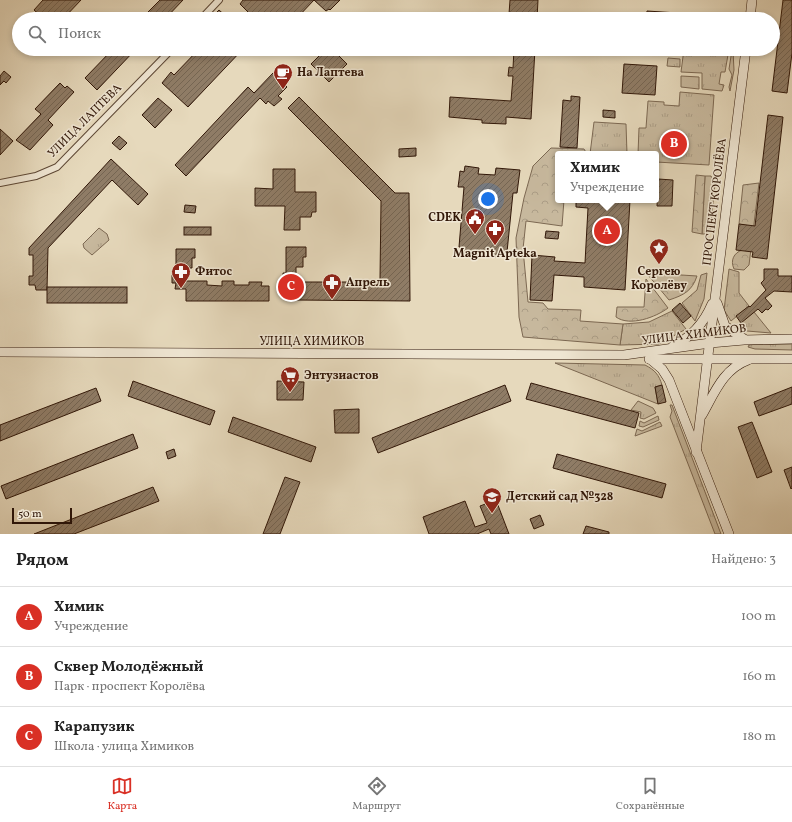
<!DOCTYPE html>
<html lang="ru">
<meta charset="utf-8">
<style>
:root{--surface:#fff;--page:#f6f6f6;--text:#222;--muted:#767676;--line:#e0e0e0;--accent:#d93025}
body{margin:0;font-family:Vollkorn,serif;background:var(--page);color:var(--text)}
.scale{position:absolute;left:12px;bottom:10px;width:60px;box-sizing:border-box;padding-left:4px;border:2px solid #311708;border-top:0;font-size:11px;line-height:14px;white-space:nowrap;color:#311708;-webkit-text-stroke:3px #efe6d3;paint-order:stroke}
.you{position:absolute;left:488px;top:199px;width:14px;height:14px;margin:-10px;border:3px solid #fff;border-radius:50%;background:#1a73e8;box-shadow:0 0 0 6px #1a73e833}
.badge{display:grid;place-items:center;width:26px;height:26px;border-radius:50%;background:var(--accent);color:#fff;font-size:13px;font-weight:700}
.pin{position:absolute;translate:-50% -50%;border:2px solid #fff;box-shadow:0 1px 4px #0006}
.popup{position:absolute;left:555px;top:151px;width:104px;height:52px;box-sizing:border-box;display:grid;place-content:center;border-radius:4px;background:var(--surface);filter:drop-shadow(0 1px 3px #0005);font-size:13px;white-space:nowrap;color:var(--muted)}
.popup b{font-size:15px;color:var(--text)}
.popup::after{content:'';position:absolute;left:50%;top:100%;margin-left:-8px;border:8px solid transparent;border-top-color:var(--surface)}
.list{margin:0;padding:0;list-style:none}
h2{display:flex;justify-content:space-between;align-items:center;height:52px;margin:0;padding:0 16px;font-size:17px}
h2 small{font-size:13px;font-weight:400;color:var(--muted)}
.list li{display:grid;grid-template-columns:26px 1fr auto;gap:12px;align-items:center;box-sizing:border-box;height:60px;padding:0 16px;border-top:1px solid var(--line)}
.list b{display:block;font-size:15px;white-space:nowrap}
.list p{margin:0;font-size:13px;white-space:nowrap;color:var(--muted)}
.list em{font-size:13px;font-style:normal;color:var(--muted)}
.icon{flex:none;width:22px;height:22px;fill:none;stroke:currentColor;stroke-width:2;stroke-linecap:round;stroke-linejoin:round}
.map{position:relative;flex:none;width:792px;height:534px;overflow:hidden}
.search{position:absolute;background:var(--surface);box-shadow:0 2px 6px #0003;left:12px;right:12px;top:12px;height:44px;display:flex;align-items:center;gap:10px;box-sizing:border-box;padding:0 14px;border-radius:22px;color:var(--muted);font-size:15px}
.sheet{height:232px;background:var(--surface)}
nav{display:flex;justify-content:space-around;align-items:center;box-sizing:border-box;height:56px;border-top:1px solid var(--line);background:var(--surface);font-size:11px;color:var(--muted)}
nav a{display:grid;justify-items:center;gap:2px}
nav .on{color:var(--accent)}
.map>svg:first-child{display:block}
</style>
<div class="map">
<svg width="792" height="534" viewBox="0 0 792 534">
<defs>
<pattern id="grass-tufts" width="24" height="20" patternUnits="userSpaceOnUse"><rect width="24" height="20" fill="#c7b89d"/><path d="M3 7l-1-3M5 7V3M7 7l1-3M15 17l-1-3M17 17v-4M19 17l1-3" fill="none" stroke="#ab9d86"/></pattern>
<pattern id="forest-crowns" width="20" height="18" patternUnits="userSpaceOnUse"><rect width="20" height="18" fill="#c7b89d"/><path d="M2 6a3 3 0 1 1 6 0M12 15a3 3 0 1 1 6 0" fill="none" stroke="#ab9d86"/></pattern>
<pattern id="building-hatch" width="6" height="6" patternUnits="userSpaceOnUse"><rect width="6" height="6" fill="#8f7c66"/><path d="M-1 1l2-2M0 6l6-6M5 7l2-2" fill="none" stroke="#756552"/></pattern>
</defs>
<rect width="100%" height="100%" fill="#e6d9bc"/>
<filter id="stains"><feTurbulence type="fractalNoise" baseFrequency=".005" numOctaves="4"/><feColorMatrix values="0 0 0 0 .2 0 0 0 0 .09 0 0 0 0 .02 0 0 0 .5 -.17"/></filter>
<radialGradient id="worn" r=".72"><stop offset=".6" stop-color="#630" stop-opacity="0"/><stop offset="1" stop-color="#630" stop-opacity=".3"/></radialGradient>
<g fill="url(#grass-tufts)" stroke="#7c6852">
<path d="M684,49h45l-4,23h-4l-2,12 5,1 -2,6 -20,-2v-16l-21,-1z"/>
<path d="M732,50l1,1 1,19 -4,21 -1,-4 3,-12 -3,-6z"/>
<path d="M668,58l12,1v8l-13,-1z"/>
<path d="M681,76l18,1v12l-18,-2z"/>
<path d="M680,92l34,3 -5,70 -53,-3v-8h-18l1,-26h7l2,-27 16,1v3l15,1z"/>
<path d="M594,122l32,2 1,30h-37z"/>
<path d="M705,176h6l4,8 -5,48 -3,2h-5z"/>
<path d="M99,228l8,6 2,6 -17,15 -8,-7 -1,-4z"/>
<path d="M729,269l10,3v21l10,13 -18,15 -7,-11z"/>
<path d="M707,273l-3,26 -9,22 -13,-18 15,-13 4,-15z"/>
<path d="M672,311l14,18 -27,15 -39,1 3,-21 26,-2z"/>
<path d="M754,312l17,21 -24,-2 -11,-5z"/>
<path d="M758,344h34v6l-37,-1 -7,-2 1,-2z"/>
<path d="M555,363l90,2c10,5 14,10 17,20l-7,2 3,17z"/>
<path d="M638,401l15,7 3,5 -12,6 -4,-1 1,-6 -10,-2z"/>
<path d="M670,405h2l49,129h-6l-45,-117 2,-6z"/>
<path d="M658,416l1,4 -16,7 -4,-1 1,-5 4,2z"/>
<path d="M660,422l2,4 -27,10 2,-7 5,2z"/>
</g>
<g fill="url(#forest-crowns)" stroke="#7c6852">
<path d="M551,148l33,1 3,5h-29v46h6l-2,26 -36,-5 -3,28 5,53 15,1 5,6 33,1 -1,11 43,3 -3,21 -97,-8 -4,-20 -3,-79 8,-40 9,-32z"/>
<path d="M696,175l9,1 -3,58 -10,-2z"/>
<path d="M759,183l-10,82 -5,5 -10,-1c-4,-9 0,-16 8,-19l2,-25 -5,-1 4,-39z"/>
<path d="M650,273l47,3c-5,15 -13,19 -28,24l-21,-25z"/>
<path d="M646,279l22,29c-12,9 -38,19 -52,9l1,-10h27z"/>
</g>
<g fill="url(#building-hatch)" stroke="#311708">
<path d="M43,0h38l-18,19h-19l-10,-9z"/>
<path d="M160,0h23l-18,19h-24z"/>
<path d="M243,0h97l-10,10 -1,-1 -3,2 -12,-11 -18,19h-41l-15,-15z"/>
<path d="M510,0h28l-1,19h-25v-5h-3z"/>
<path d="M783,0h9v53l-5,40 -15,-2z"/>
<path d="M219,10l10,9h-19z"/>
<path d="M647,11l46,3v5h-47z"/>
<path d="M113,49h23l-39,41 -12,-12z"/>
<path d="M199,49h44l-55,58 -26,-24 9,-11 3,3z"/>
<path d="M326,49h6l15,15 -18,18 -18,-18z"/>
<path d="M514,49h21l-4,70 -25,-2v7l-24,-1v-3l-33,-3 1,-20 61,4 2,-25h-5l1,-9 4,1z"/>
<path d="M624,64l33,2 -2,29 -33,-2z"/>
<path d="M4,71l7,6 -5,6 -2,-2 -4,4v-9z"/>
<path d="M273,73l14,14 -9,9 4,3 -8,7 -6,-5 -2,3 -6,-6 -74,78 -11,-11 73,-78 6,6z"/>
<path d="M60,83l5,5 2,-2 7,6 -26,28 5,5 -23,25 -14,-10 25,-26 -6,-5z"/>
<path d="M571,96l9,1 -3,51 -17,-1 3,-47 8,1z"/>
<path d="M299,97l96,96h14l1,108 -114,-1v-18h80l4,-3 1,-78 -93,-93z"/>
<path d="M158,98l14,12 -17,18 -13,-13z"/>
<path d="M603,110l12,1v7l-12,-1z"/>
<path d="M768,115l15,2 -16,142 -15,-2 1,-5 -17,-2 3,-26 16,2z"/>
<path d="M0,129l13,12 -13,14z"/>
<path d="M119,136l8,7 -7,7 -8,-7z"/>
<path d="M416,148v8l-17,1v-8z"/>
<path d="M111,159l37,35 -10,11 -26,-25 -64,68 -1,42h-11l-1,-5h-6v-9h4v-21h-4v-7z"/>
<path d="M465,166l14,2 -1,6 17,1 1,-7 24,2 -3,23h-4l-6,59 -8,-1 -1,6 -35,-3 1,-6 -5,-1 5,-60h-6l1,-7 1,-9 4,1z"/>
<path d="M273,169h22v23h21v20h-4l-1,5h-11v13h-16l1,-24h-30v-18l18,1z"/>
<path d="M658,179l15,1 -1,26h-15z"/>
<path d="M576,200h54l-5,90 -41,-3v-10l-30,-2 -2,26 -22,-1 2,-45 23,2 -1,4 31,2 3,-55 -12,-1z"/>
<path d="M185,205l11,1 -1,7 -11,-1z"/>
<rect x="184" y="227" width="27" height="8"/>
<path d="M546,231l13,1 -1,7 -13,-1z"/>
<path d="M286,247h20v10h-3v10h-7v20h-10v-6h-3v-8h3z"/>
<path d="M176,249h19v9h-3v10h-6v13h21v4l15,1v-5h12v4h15v-3h13l-1,4h8v15h-83v-12h-11l1,-6h-4v-8h4z"/>
<path d="M764,269h14v7h14v16l-18,-1 -9,7 7,8 -4,4 -2,-1 -4,4 -4,-4 -17,14 -5,-7 13,-10 1,1 16,-17 -5,-7 3,-3z"/>
<rect x="47" y="287" width="80" height="16"/>
<path d="M680,303l11,13 -8,7 -11,-13z"/>
<path d="M133,381l82,30 -5,14 -82,-29z"/>
<path d="M277,381l27,1 -1,18h-26z"/>
<path d="M531,383l108,30 -4,15 -109,-29z"/>
<path d="M505,385l6,16 -133,52 -6,-15z"/>
<path d="M662,385l4,17 -8,2 -3,-17z"/>
<path d="M792,387v17l-33,12 -5,-14z"/>
<path d="M96,388l5,13 -101,40v-16z"/>
<path d="M359,409v24h-24l-1,-23z"/>
<path d="M233,417l83,30 -5,15 -83,-30z"/>
<path d="M752,422l20,50 -15,6 -19,-51z"/>
<path d="M133,434l5,14 -132,51 -5,-13z"/>
<path d="M174,449l2,7 -8,3 -2,-7z"/>
<path d="M557,454l109,30 -4,14 -109,-30z"/>
<path d="M792,467v21l-1,1 -7,-19z"/>
<path d="M285,477l15,5 -20,52h-17z"/>
<path d="M153,487l6,14 -85,33h-40z"/>
<path d="M496,500l13,34h-18l-2,-5 -12,5h-48l-6,-17 42,-16 10,26 12,-4 -7,-17z"/>
<path d="M540,515l4,10 -10,4 -4,-10z"/>
<path d="M586,526l23,6v2h-26z"/>
</g>
<g fill="none" stroke-linecap="round" stroke-linejoin="round">
<defs>
<g id="minor">
<path d="M201,19l18,-19"/>
<path d="M0,183l36,-7 21,-9 115,-118"/>
</g>
<g id="secondary">
<path d="M750,19l2,-19"/>
<path d="M717,303l8,23 19,13"/>
<path d="M673,346c19,-9 31,-23 39,-42"/>
<path d="M0,352l624,3 86,-12 34,-3 48,-1"/>
<path d="M649,359h143"/>
<path d="M650,359l12,10 7,11 60,154"/>
<path d="M702,415c12,-21 21,-46 46,-55"/>
<path d="M696,452l50,-403"/>
</g>
</defs>
<use href="#minor" stroke="#5e4835" stroke-width="8"/>
<use href="#secondary" stroke="#311708" stroke-width="10"/>
<use href="#minor" stroke="#efe6d3" stroke-width="6"/>
<use href="#secondary" stroke="#efe6d3" stroke-width="9"/>
</g>
<defs>
<symbol id="cafe-pin" viewBox="-11 -11 22 30"><path d="M0 17L-7.5 6A9.5 9.5 0 1 1 7.5 6Z" fill="#8f2418" stroke="#efe6d3"/><path d="M-5.5-4.5H6V0H3Q3 3.5 0 3.5H-2.5Q-5.5 3.5-5.5 0ZM3-3.2v2h1.7v-2ZM-6 4.5H4V6H-6Z" fill="#fff"/></symbol>
<symbol id="civic-pin" viewBox="-11 -11 22 30"><path d="M0 17L-7.5 6A9.5 9.5 0 1 1 7.5 6Z" fill="#8f2418" stroke="#efe6d3"/><path d="M-.6-6.5H3V-4.5H.6V-3L4-1V1h2V6H-6V1h2V-1L-.6-3ZM-1.2 2.5V6h2.4V2.5Z" fill="#fff"/></symbol>
<symbol id="pharmacy-pin" viewBox="-11 -11 22 30"><path d="M0 17L-7.5 6A9.5 9.5 0 1 1 7.5 6Z" fill="#8f2418" stroke="#efe6d3"/><path d="M-2-6h4v4h4v4h-4v4h-4v-4h-4v-4h4Z" fill="#fff"/></symbol>
<symbol id="sight-pin" viewBox="-11 -11 22 30"><path d="M0 17L-7.5 6A9.5 9.5 0 1 1 7.5 6Z" fill="#8f2418" stroke="#efe6d3"/><path d="M0-6L1.8-2.2L6-1.7L2.9 1.2L3.7 5.4L0 3.3L-3.7 5.4L-2.9 1.2L-6-1.7L-1.8-2.2Z" fill="#fff"/></symbol>
<symbol id="supermarket-pin" viewBox="-11 -11 22 30"><path d="M0 17L-7.5 6A9.5 9.5 0 1 1 7.5 6Z" fill="#8f2418" stroke="#efe6d3"/><path d="M-6-5.5h2.5l.6 2H6L4.5 2H-2.5L-4.4-4H-6ZM-1.5 3.2a1.3 1.3 0 1 0 .1 0ZM3 3.2a1.3 1.3 0 1 0 .1 0Z" fill="#fff"/></symbol>
<symbol id="school-pin" viewBox="-11 -11 22 30"><path d="M0 17L-7.5 6A9.5 9.5 0 1 1 7.5 6Z" fill="#8f2418" stroke="#efe6d3"/><path d="M0-5L7-2L0 1L-7-2ZM-4 1L0 2.5L4 1V4Q0 6-4 4Z" fill="#fff"/></symbol>
</defs>
<g fill-rule="evenodd">
<use href="#cafe-pin" x="272" y="62" width="22" height="30"/>
<use href="#civic-pin" x="464" y="207" width="22" height="30"/>
<use href="#pharmacy-pin" x="484" y="218" width="22" height="30"/>
<use href="#sight-pin" x="648" y="237" width="22" height="30"/>
<use href="#pharmacy-pin" x="170" y="261" width="22" height="30"/>
<use href="#pharmacy-pin" x="321" y="272" width="22" height="30"/>
<use href="#supermarket-pin" x="279" y="365" width="22" height="30"/>
<use href="#school-pin" x="481" y="486" width="22" height="30"/>
</g>
<g text-anchor="middle" dominant-baseline="central" stroke-width="3" stroke-linejoin="round" paint-order="stroke">
<g font-size="12" font-weight="bold" fill="#311708" stroke="#efe6d3" text-anchor="start">
<text x="297" y="73">На Лаптева</text>
<text x="461" y="218" text-anchor="end">CDEK</text>
<text x="495" y="254" text-anchor="middle">Magnit Apteka</text>
<text x="195" y="272">Фитос</text>
<text x="659" y="272" text-anchor="middle">Сергею<tspan x="659" dy="14">Королёву</tspan></text>
<text x="346" y="283">Апрель</text>
<text x="304" y="376">Энтузиастов</text>
<text x="506" y="497">Детский сад №328</text>
</g>
<g font-size="12" fill="#311708" stroke="#efe6d3">
<text transform="translate(85 121) rotate(-45)">УЛИЦА ЛАПТЕВА</text>
<text transform="translate(715 202) rotate(-83)">ПРОСПЕКТ КОРОЛЁВА</text>
<text transform="translate(694 335) rotate(-7)">УЛИЦА ХИМИКОВ</text>
<text x="312" y="342">УЛИЦА ХИМИКОВ</text>
</g>
</g>
<rect width="100%" height="100%" filter="url(#stains)"/>
<rect width="100%" height="100%" fill="url(#worn)"/>
</svg>
<div class="scale">50 m</div>
<div class="you"></div>
<div class="pin badge" style="left:607px;top:231px">A</div>
<div class="popup"><b>Химик</b>Учреждение</div>
<div class="pin badge" style="left:674px;top:144px">B</div>
<div class="pin badge" style="left:291px;top:287px">C</div>
<div class="search"><svg class="icon" aria-label="search" viewBox="0 0 24 24"><circle cx="10" cy="10" r="6"/><path d="M15 15l6 6"/></svg>Поиск</div>
</div>
<section class="sheet">
<h2>Рядом<small>Найдено: 3</small></h2>
<ul class="list">
<li><span class="badge">A</span><div><b>Химик</b><p>Учреждение</p></div><em>100 m</em></li>
<li><span class="badge">B</span><div><b>Сквер Молодёжный</b><p>Парк · проспект Королёва</p></div><em>160 m</em></li>
<li><span class="badge">C</span><div><b>Карапузик</b><p>Школа · улица Химиков</p></div><em>180 m</em></li>
</ul>
</section>
<nav>
<a class="on"><svg class="icon" aria-label="map" viewBox="0 0 24 24"><path d="M3 6l6-2 6 2 6-2v14l-6 2-6-2-6 2zM9 4v14M15 6v14"/></svg>Карта</a>
<a><svg class="icon" aria-label="directions" viewBox="0 0 24 24"><path d="M12 3l9 9-9 9-9-9zM9 14v-3h6M13 9l2 2-2 2"/></svg>Маршрут</a>
<a><svg class="icon" aria-label="saved" viewBox="0 0 24 24"><path d="M7 4h10v16l-5-4-5 4z"/></svg>Сохранённые</a>
</nav>
